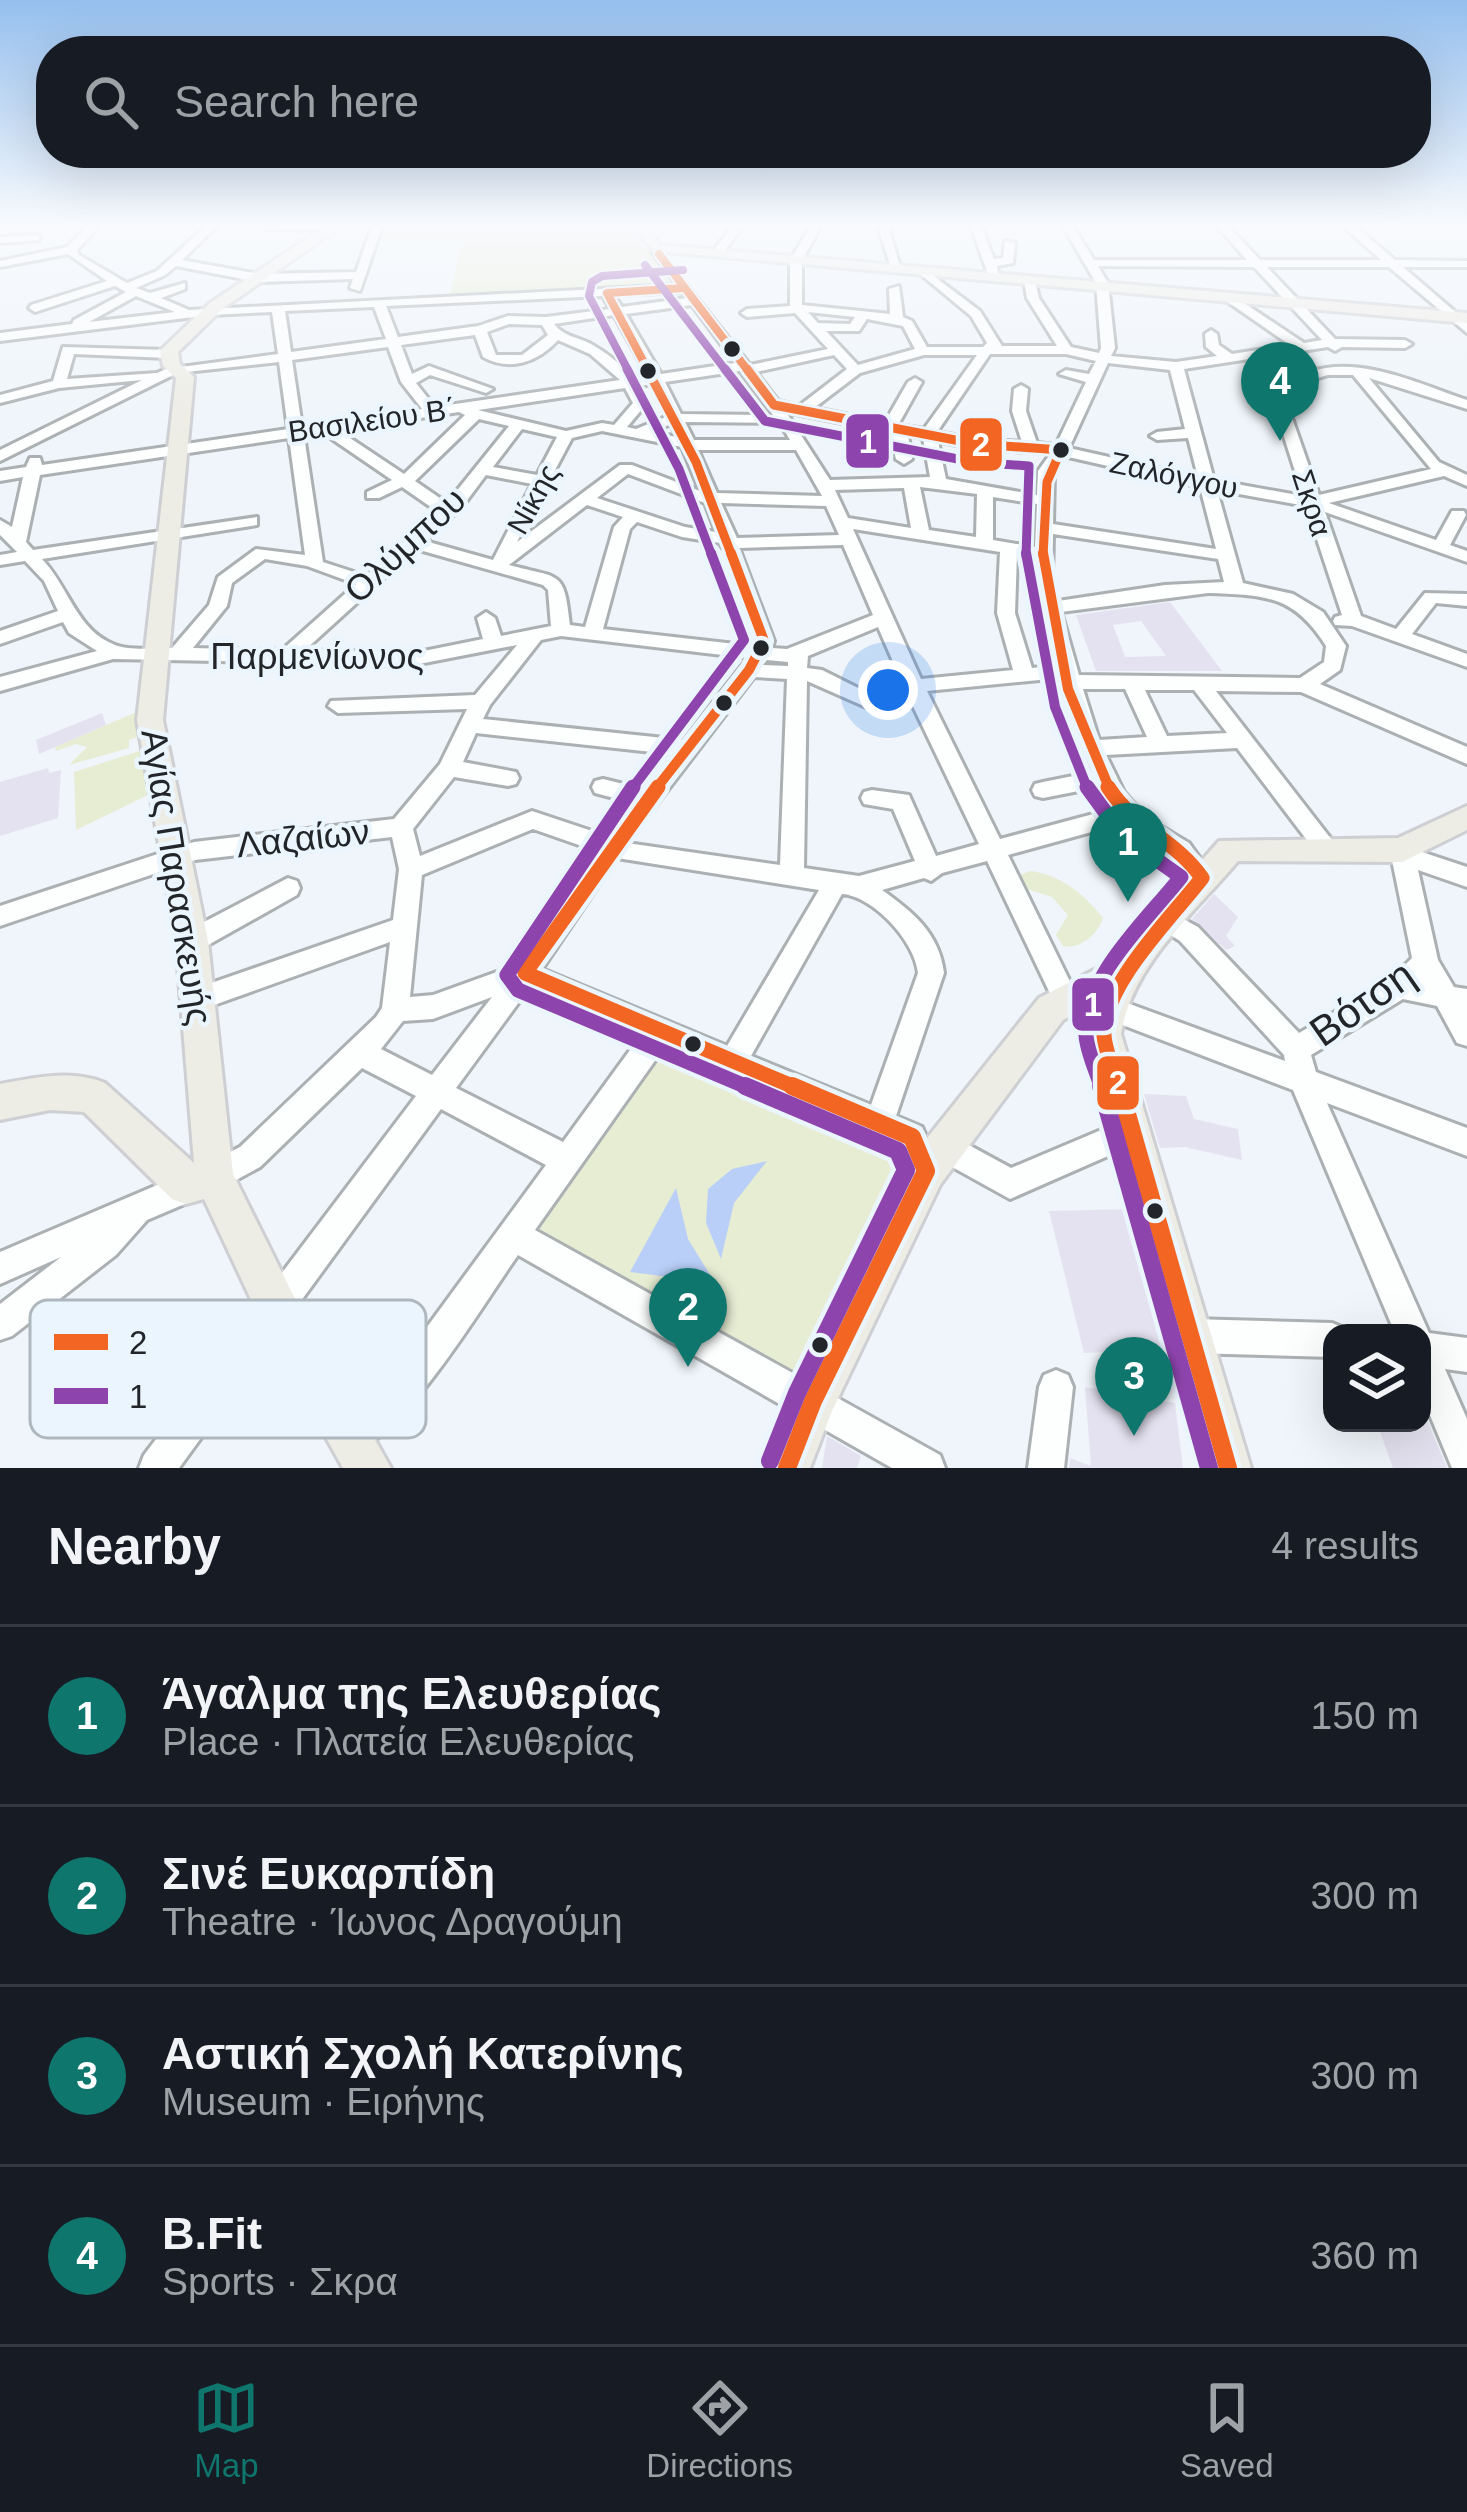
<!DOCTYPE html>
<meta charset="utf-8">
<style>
:root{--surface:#171b24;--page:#20242c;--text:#f1f3f6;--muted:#9ea1a6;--line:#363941;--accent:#0f766e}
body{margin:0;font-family:Helvetica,sans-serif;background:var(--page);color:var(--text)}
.controls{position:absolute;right:36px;bottom:36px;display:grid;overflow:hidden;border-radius:24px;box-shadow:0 12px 48px #0002}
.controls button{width:108px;height:108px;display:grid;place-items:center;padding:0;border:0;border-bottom:3px solid var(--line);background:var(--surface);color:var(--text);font:60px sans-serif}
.you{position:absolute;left:888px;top:690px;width:42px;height:42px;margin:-30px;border:9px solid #fff;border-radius:50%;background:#1a73e8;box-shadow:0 0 0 18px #1a73e833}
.badge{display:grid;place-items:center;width:78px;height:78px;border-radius:50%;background:var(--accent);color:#fff;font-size:39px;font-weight:700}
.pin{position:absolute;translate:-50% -99px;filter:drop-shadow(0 3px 6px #0008)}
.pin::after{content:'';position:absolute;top:63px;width:42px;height:36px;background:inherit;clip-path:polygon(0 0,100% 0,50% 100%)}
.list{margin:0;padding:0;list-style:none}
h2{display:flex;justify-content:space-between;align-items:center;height:156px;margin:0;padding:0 48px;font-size:51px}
h2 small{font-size:39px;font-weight:400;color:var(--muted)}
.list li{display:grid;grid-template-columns:78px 1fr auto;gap:36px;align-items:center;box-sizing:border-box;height:180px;padding:0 48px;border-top:3px solid var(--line)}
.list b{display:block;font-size:45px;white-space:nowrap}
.list p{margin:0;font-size:39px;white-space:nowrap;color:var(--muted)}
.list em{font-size:39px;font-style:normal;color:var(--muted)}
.icon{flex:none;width:66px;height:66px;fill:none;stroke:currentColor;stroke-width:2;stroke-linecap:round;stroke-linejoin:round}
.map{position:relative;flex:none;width:1467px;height:1468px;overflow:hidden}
.search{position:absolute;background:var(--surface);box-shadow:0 12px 48px #0002;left:36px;right:36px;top:36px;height:132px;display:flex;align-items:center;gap:30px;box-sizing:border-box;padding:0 42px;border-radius:48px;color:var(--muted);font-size:45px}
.sheet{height:876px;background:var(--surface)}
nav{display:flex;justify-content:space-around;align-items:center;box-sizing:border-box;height:168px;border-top:3px solid var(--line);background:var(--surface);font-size:33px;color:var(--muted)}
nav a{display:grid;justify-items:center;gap:6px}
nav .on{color:var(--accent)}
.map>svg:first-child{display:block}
</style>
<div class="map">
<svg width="1467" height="1468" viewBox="0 0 1467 1468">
<rect width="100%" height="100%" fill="#eff5fa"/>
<g fill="#e7edd3">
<path d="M382,226h247l42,56 -13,5 -209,11 14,-58 -87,3z"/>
<path d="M139,711l2,25 -12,4v8l-60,17 18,-18 -11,-3 -20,7 -1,-4z"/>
<path d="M143,750l9,43 -76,37 -2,-58z"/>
<path d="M1030,871c30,3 55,24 73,47 -5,16 -23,32 -40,28l-7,-11 12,-20 -16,-18 -28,-9 -4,-13z"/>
<path d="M661,1044l253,110 -102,233 -286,-155z"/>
</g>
<g fill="#b9cff8">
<path d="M767,1161l-33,42 -13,56 -15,-36 2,-34 24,-20z"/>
<path d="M676,1188l12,51 27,44 -85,-11z"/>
</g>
<g fill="#e4e2f0" fill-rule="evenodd">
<path d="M1170,602l52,69h-126l-20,-56zM1141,621l25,35 -41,1 -12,-32z"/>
<path d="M102,713l4,12 -67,29 -3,-14z"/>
<path d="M48,768l1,5 12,-3 -3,48 -58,18v-54z"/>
<path d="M1214,894l24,23 -12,19 9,10 -9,4 -34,-31z"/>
<path d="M1144,1094l42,2 8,23 44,10 4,31 -57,-13 -25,1z"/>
<path d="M1129,1209l39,140 -84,4 -35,-142z"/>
<path d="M1085,1387l90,16 8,65h-114l1,-10 21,8z"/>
<path d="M1422,1408l25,60h-54l-16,-45h45z"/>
<path d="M827,1436l34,20 -4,12h-35z"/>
</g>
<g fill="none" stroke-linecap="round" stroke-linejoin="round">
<defs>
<g id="minor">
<path d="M88,226h11l-22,24 2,5 48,28 30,-12 49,-45h11l-35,34 77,14 97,-2 16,-46h10l-22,65 -10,-3 3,-9 -94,3 -83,-16 -11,9 -29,13 14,5 35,-10v6l-24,9 28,12 488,-25 -25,-33 6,-3 92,116 78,-16 -33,-36 -48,4 -6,-4 6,-4 43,-3v-46l21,-34h10l-19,34v45l88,9 -1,-25 10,-3 4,31 9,4 15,26h56l4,-4 -16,-27 -52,-43v-4l4,-1 57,43 22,35h55l-30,-48 -3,-18 10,-3 5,21 32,49 28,6 2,-5 -5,-65 -33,-57h10l21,34h153l-30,-34h11l32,34h121l-38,-34h12l40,34 72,1v6h-64l64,55v11l-78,-66h-122l68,72 70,1 7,4 -7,4 -63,-1 -7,4 -7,-4 -144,22 30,111 89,16 -25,-78 1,-28c54,-48 129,-10 188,10v9l-98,-31 70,84 28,13v11l-23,-10 -115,27 107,37 16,-29h12l2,4 -16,30 17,6v11l-142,-50 36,104 35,13 29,-36 42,1v12l-31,-3 -24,31 55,20v13l-115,-41 -17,-1 -2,-4 2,-4 7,-2 -36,-109 -89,-16 26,93 50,11 30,18 23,34 -6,24 -20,14 147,63v17l-166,-72 -85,-1 119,153 4,6 -4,6 -8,3 -8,-3 -82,-108 -131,7 18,37 21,25 44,26 25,35 -4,7 -8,3 -8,-3 -21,-30 -49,-32 -116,32 70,143 -4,8 -9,4 -9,-4 -69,-145 -45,12 -11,8 -7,-3 -42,12c31,22 57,43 62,83l-48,143 26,11 7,16 4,-7 10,-5 68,37 121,-51 10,4 5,10 -5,10 -132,58 -74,-41 5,12 -4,11 -11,4 -11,-4 -13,-34 -236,-102 -131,185 405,225 5,13h-53l-374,-213c-39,55 -110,177 -170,202l-12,-6 -6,-12 6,-12 47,-40 163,-222 -105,-56 -262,359h-40l5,-13 272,-359 -54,-28 -102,99 -46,25 -10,-4 -3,9 -54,23 -31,35 -104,81 -12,4v-36l61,-47 -61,27v-32l190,-81 10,4 3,-9 37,-19 136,-130 6,-9 8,-66 -190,68 -9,-4 -4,-8 4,-8 202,-70 6,-51 -7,-32 -197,23 -195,66v-20l194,-64 200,-23 46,-55 27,-55 -129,4 -10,-7 3,-5 144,-6 42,-50 -103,20 -301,-6 -113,32v-14l97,-26 -28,-18 -6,-11 -63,22v-13l58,-20 -14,-30 -19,-20 -25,4v-10l17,-3 -17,-17v-15l12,7 11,-50 -23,4v-10l26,-4 4,-9h10l2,7 246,-36 -9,-67 -102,11 -177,88v-11l142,-70 -83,8 -59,15v-8l53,-14 10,-34 105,3 7,4 -7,4 -94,-4 -7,25 90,-6 18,-8 6,2 97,-13 -6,-42 -62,3 -210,26v-8l72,-9 2,-4 52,-28 -11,-6 -80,26 -6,-4 2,-3 76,-24 -39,-27 -68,13v-6l67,-14zM1098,266l156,1 68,73 -18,3 -75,-50 -4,1v6l65,45 -58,9 -13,-9 -2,-11 -6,-4 -6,4 1,13 11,9 -41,6 -65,-6 4,-8 -7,-65zM682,292l5,6 -65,9 -8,-12zM136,296l39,16 -86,10zM603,296l7,13 -64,8 -38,-1 -30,10 -80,11 -12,-31zM692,305l43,58 -74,11 -35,-60zM374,307l12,32 -95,13 -6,-41zM808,312l47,5 -5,7 -32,-1zM614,315l34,61 -15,2c-12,-14 -26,-25 -42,-34 -14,-7 -28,-8 -37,-20zM867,319l36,7 12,23 -57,16 -32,-34h33zM509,324l33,1 6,10 -26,20h-26l-9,-23zM475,335l8,22c27,15 55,5 75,-17l32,14 30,26 -185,27 -19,-24 14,-8 56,18 7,-4 -64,-23 -17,8 -11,-29zM388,347l13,35 21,27 -120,18 -10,-67zM990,354h76l30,7 -7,13 -23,-4 -7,4 27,8 -30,63 -19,-2 -11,-32 2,-22 -7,-4 -7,4 -2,22 10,31 -46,-3 -39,-7zM834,355l13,14 -48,37 -21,-5 -22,-29zM924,355h53l-53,74 -26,-4 24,-43 -7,-4 -7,4 -23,40 -71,-14 46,-35zM1108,363l62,7 15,59 -28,3 -7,4 7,4 31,-2 10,39 -129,-29zM740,371l33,44 -92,-1 -16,-32zM1328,375h25l78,94 -112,26 -27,-77 1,-26 17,-12zM652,384l16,32 -32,13 -9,-2 20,-24 -9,-17zM625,388l8,15 -19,22 -12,-2 -36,8 -88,-21zM459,412l6,3 -61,59 -60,-40 -1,-4zM786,412l108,21 -3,6 5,20 8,5 8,-5 -4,-24 15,3 7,39 -100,3zM479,419l30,7 -62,77 -32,-22zM685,422l95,1 10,17h-96zM671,424l6,13 -25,-5zM522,429l35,8 -20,38 -44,-8zM602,431l80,16 18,44 -68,-26h-12l-103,77 55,-104zM329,432l3,7 60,41 -25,12v6h12l23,-11 36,25 -72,64 -43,-14 -19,-126zM289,438l16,117 -49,-6 -38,28 -9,28 -37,43c-17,0 -42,3 -57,-3 -39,-15 -46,-58 -73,-86l209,-33 6,-1v-8l-224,33 -7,-8 14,-67zM938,441l38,8 75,4 -13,18 -1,24 -91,-16zM698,450h98l26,46 -105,-3zM1064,456l136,31 16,62 -163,-25 1,-53zM628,474l77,29 11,29 -31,-5 -88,-29zM486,475l46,9 -39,76 -68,-19 37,-34zM920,487l57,7 -1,43 -47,-7zM904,488l7,40 -63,-10 -13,-28zM993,497l44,7 -2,43 -42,-7zM721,503l105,3 13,29 -102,3zM587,505l36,12 -9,10 -29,100 -15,-2c-6,-56 -9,-46 -61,-60zM637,522l45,15 38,6 34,98 -1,5 -150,-17 27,-100zM853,529l147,23 -3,61 16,57 -92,9zM1053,534l165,25 6,23 -59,3 -107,16 -6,-20zM843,545l30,70 -86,34 -15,-1 2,-7 -35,-93zM416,549l127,36 5,5 3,36 -50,10 -6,-18 -9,-6 -9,6 6,21 -69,14 -109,-3zM1017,554l18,3 -1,24 23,84 -25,3 -17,-55zM265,559l42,7 49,18 -74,66 -89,-2 34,-42 5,-23zM1208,593c57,2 86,2 118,53l-2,16 -24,16 -221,-3 -18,-63zM878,627l27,62 -37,4 -46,-23 -15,-2 1,-12zM561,636l187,22 -65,82 -200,-21 7,-14 51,-65zM767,660l21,2v4l-25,-1zM754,677l33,2 -7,186 -153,-22zM1060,678l15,54 18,40 -50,10 -8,2 -3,6 3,6 8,2 56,-11 13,22 -112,30 -73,-148zM807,681l59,26 45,-5 68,142 -43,12 -27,-61 -37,-5 -8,2 -3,6 3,6 29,5 22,52 -56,15 -55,-8zM1083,689h42l22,48 -48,3zM1145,690h49l33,43 -60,3zM476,733l195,21 -27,35 -41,-10 -8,2 -3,6 3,6 38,10 -26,33 -75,-25 -112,45 -7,-27 41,-52 54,9 8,-2 3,-6 -3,-6 -53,-10zM533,829l63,22 -80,114 -83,30 -23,2 12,-122zM617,858l202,32 -92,156 -185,-77zM842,894c31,2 73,47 76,79l-47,132 -120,-49zM530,987l111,48 -78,107 -107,-54zM492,997l-60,78 -51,-26 22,-28 30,-2z"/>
<path d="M262,226h76v1l-5,3 -66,-1z"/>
<path d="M732,226h10l-20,29h-8l-2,-2z"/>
<path d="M878,226h10l13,44 -10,-2z"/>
<path d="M971,226h10l13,33 9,-1 2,-17 10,2 -2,20 -16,3 2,13 -10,-2z"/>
<path d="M35,235l4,1v4l-39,3v-6z"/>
<path d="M1402,841l8,3 3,5 54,18v20l-49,-17 20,90 16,27 13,2v57l-10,-3 -20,-37 -34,-7 -92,56 5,17 151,56v28l-140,-53 102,230 38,5v34l-22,-3 22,50v49h-15l-30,-72v-63h-27l-102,-243 -194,-74 -4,-8 4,-8 9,-4 177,65 -1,-6 -104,-114 -17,-11 -3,-7 3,-7 9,-3 26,14 101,106 92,-54 21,-21 -22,-108 4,-6z"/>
<path d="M288,878l9,3 3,7 -3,7 -96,54 -9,3 -9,-3 -4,-8 4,-8z"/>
<path d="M1191,1319l141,4 12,5 2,5h-14v24l-141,-4 -12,-5 -5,-12 5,-12z"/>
<path d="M1056,1370l12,5 5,12 -9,81h-36l11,-81 5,-12z"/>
</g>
<g id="major">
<path d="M326,226h16l-120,83 -44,43 2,12 14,13 -31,343 45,221 25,233 59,119 99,175h-48l-81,-145 -58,-124 -18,5 -14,-5 -88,-87 -34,-2 -50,10v-36c34,-6 71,-15 105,-1l89,80 -18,-222 -39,-221 39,-342 -13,-12 -3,-15 50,-48z"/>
<path d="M631,226h14l15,19 807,68v10l-813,-72z"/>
<path d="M1467,806v24l-65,32 -164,-1c-43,51 -107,105 -117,173l130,434h-46l-118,-434 6,-30 -30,16 -123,165 -108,226 -22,57h-46l33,-83 115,-228 127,-159 75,-38 105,-119 179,-3z"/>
</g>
</defs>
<use href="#minor" stroke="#abb0b3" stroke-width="6"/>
<use href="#major" stroke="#cdcfd3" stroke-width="6"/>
<use href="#minor" fill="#fdfefe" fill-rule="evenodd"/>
<use href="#major" fill="#edece5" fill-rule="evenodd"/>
<defs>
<g id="bus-1-far4">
<path d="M659,254l90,118"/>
<path d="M649,372l-42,-79 77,-5"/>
</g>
<g id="bus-1-far3">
<path d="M647,369l49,93 36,94"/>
<path d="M747,369l27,36 202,39 85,6 -14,32 -4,74"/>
</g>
<g id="bus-1-far2">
<path d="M1043,553l25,136 42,101"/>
<path d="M655,790l94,-120 15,-29 -33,-88"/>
</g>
<g id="bus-1-far1">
<path d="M658,787l-133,186 274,116"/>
<path d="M1108,787c27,42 68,53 94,91 -29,38 -100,107 -98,157 1,17 11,38 16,54"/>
</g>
<g id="bus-1">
<path d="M1119,1086l109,382"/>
<path d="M787,1468l26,-67 113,-230 -14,-34 -120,-51"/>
</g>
<g id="bus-2-far4">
<path d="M645,265l82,107"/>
<path d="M629,372l-40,-76 3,-14 10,-6 81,-6"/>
</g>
<g id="bus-2-far3">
<path d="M627,369l52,100 33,87"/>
<path d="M725,369l40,52 208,41 56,4 -3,90"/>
</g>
<g id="bus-2-far2">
<path d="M1026,553l29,154 33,83"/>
<path d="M631,790l113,-150 -33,-87"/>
</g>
<g id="bus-2-far1">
<path d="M633,787l-126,188 11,15 234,99"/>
<path d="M1087,787l35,48 59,42c-32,41 -98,100 -95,158 1,17 11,37 16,54"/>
</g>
<g id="bus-2">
<path d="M745,1086l153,65 8,19 -109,223 -27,68"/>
<path d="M1101,1086l108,382"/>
</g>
</defs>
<use href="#bus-1-far4" stroke="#ebf5fe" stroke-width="12"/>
<use href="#bus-1-far3" stroke="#ebf5fe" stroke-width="15"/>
<use href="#bus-1-far2" stroke="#ebf5fe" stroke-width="20"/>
<use href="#bus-1-far1" stroke="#ebf5fe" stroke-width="24"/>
<use href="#bus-1" stroke="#ebf5fe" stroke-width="27"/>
<use href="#bus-2-far4" stroke="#ebf5fe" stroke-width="12"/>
<use href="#bus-2-far3" stroke="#ebf5fe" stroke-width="15"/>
<use href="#bus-2-far2" stroke="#ebf5fe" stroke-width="20"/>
<use href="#bus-2-far1" stroke="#ebf5fe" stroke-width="24"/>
<use href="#bus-2" stroke="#ebf5fe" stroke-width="27"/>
<use href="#bus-1-far4" stroke="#f26522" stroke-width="8"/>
<use href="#bus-1-far3" stroke="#f26522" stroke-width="9"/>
<use href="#bus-1-far2" stroke="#f26522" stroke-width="10"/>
<use href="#bus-1-far1" stroke="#f26522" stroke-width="15"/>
<use href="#bus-1" stroke="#f26522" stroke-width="18"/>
<use href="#bus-2-far4" stroke="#8e44ad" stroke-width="8"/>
<use href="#bus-2-far3" stroke="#8e44ad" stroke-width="9"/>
<use href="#bus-2-far2" stroke="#8e44ad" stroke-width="10"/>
<use href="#bus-2-far1" stroke="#8e44ad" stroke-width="15"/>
<use href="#bus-2" stroke="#8e44ad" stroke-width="18"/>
</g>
<linearGradient id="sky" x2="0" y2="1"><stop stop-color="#95bfee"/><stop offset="0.52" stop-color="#f8fafd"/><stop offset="1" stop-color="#f8fafd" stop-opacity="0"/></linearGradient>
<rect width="1467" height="432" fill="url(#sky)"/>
<g fill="#222529" stroke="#ebf5fe" stroke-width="4.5">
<circle cx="732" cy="349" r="10"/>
<circle cx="648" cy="371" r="10"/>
<circle cx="1061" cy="450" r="10"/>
<circle cx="761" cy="648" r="10"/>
<circle cx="724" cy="703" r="10"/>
<circle cx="693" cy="1044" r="10"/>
<circle cx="1155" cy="1211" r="10"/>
<circle cx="820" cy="1345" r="10"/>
</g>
<g text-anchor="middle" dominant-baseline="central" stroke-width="9" stroke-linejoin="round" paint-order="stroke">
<g font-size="30" fill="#222529" stroke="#ebf5fe">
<text transform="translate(372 420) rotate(-8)">Βασιλείου Β΄</text>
<text transform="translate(1174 475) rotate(12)">Ζαλόγγου</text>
<text transform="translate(533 499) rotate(-61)">Νίκης</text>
<text transform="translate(1312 503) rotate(72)">Σκρα</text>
</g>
<g font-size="36" fill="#222529" stroke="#ebf5fe">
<text transform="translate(405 545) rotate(-43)">Ολύμπου</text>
<text x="317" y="656">Παρμενίωνος</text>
<text transform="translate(303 838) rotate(-6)">Λαζαίων</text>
<text transform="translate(177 877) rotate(81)">Αγίας Παρασκευής</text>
</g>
<g font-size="42" fill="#222529" stroke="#ebf5fe">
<text transform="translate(1362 1003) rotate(-35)">Βότση</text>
</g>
</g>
<rect x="30" y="1300" width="396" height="138" rx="18" fill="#ebf5fe" stroke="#afb7be" stroke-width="3"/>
<rect x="54" y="1334" width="54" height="16" fill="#f26522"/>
<rect x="54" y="1388" width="54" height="16" fill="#8e44ad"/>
<g font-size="33" fill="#222529">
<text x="129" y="1354">2</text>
<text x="129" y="1408">1</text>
</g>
<g stroke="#ebf5fe" stroke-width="4.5">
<rect x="844" y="412" width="47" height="58" rx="12" fill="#8e44ad"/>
<rect x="958" y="416" width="46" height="57" rx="12" fill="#f26522"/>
<rect x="1070" y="976" width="46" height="57" rx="12" fill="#8e44ad"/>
<rect x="1095" y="1054" width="46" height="58" rx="12" fill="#f26522"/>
</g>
<g font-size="33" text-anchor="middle" font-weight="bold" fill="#fff">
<text x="868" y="453">1</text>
<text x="981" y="456">2</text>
<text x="1093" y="1016">1</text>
<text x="1118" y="1094">2</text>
</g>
</svg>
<div class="controls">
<button><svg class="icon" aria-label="layers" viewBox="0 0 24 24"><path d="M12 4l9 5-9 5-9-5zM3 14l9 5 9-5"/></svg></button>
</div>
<div class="you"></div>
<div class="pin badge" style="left:1128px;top:902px">1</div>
<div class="pin badge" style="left:688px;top:1367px">2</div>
<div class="pin badge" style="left:1134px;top:1436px">3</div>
<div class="pin badge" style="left:1280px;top:441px">4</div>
<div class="search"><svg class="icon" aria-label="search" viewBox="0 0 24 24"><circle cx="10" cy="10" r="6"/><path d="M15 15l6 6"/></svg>Search here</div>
</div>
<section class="sheet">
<h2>Nearby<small>4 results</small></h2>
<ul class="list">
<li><span class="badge">1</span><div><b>Άγαλμα της Ελευθερίας</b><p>Place · Πλατεία Ελευθερίας</p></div><em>150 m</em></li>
<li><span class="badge">2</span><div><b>Σινέ Ευκαρπίδη</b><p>Theatre · Ίωνος Δραγούμη</p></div><em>300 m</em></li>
<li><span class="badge">3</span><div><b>Αστική Σχολή Κατερίνης</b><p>Museum · Ειρήνης</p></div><em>300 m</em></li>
<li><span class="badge">4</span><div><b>B.Fit</b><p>Sports · Σκρα</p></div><em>360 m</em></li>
</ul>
</section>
<nav>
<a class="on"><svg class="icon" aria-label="map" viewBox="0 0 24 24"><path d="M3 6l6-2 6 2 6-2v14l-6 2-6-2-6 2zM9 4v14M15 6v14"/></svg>Map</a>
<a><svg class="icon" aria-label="directions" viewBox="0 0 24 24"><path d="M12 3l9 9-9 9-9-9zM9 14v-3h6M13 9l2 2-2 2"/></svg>Directions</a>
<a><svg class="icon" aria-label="saved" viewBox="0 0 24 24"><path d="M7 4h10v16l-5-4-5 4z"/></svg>Saved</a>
</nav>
